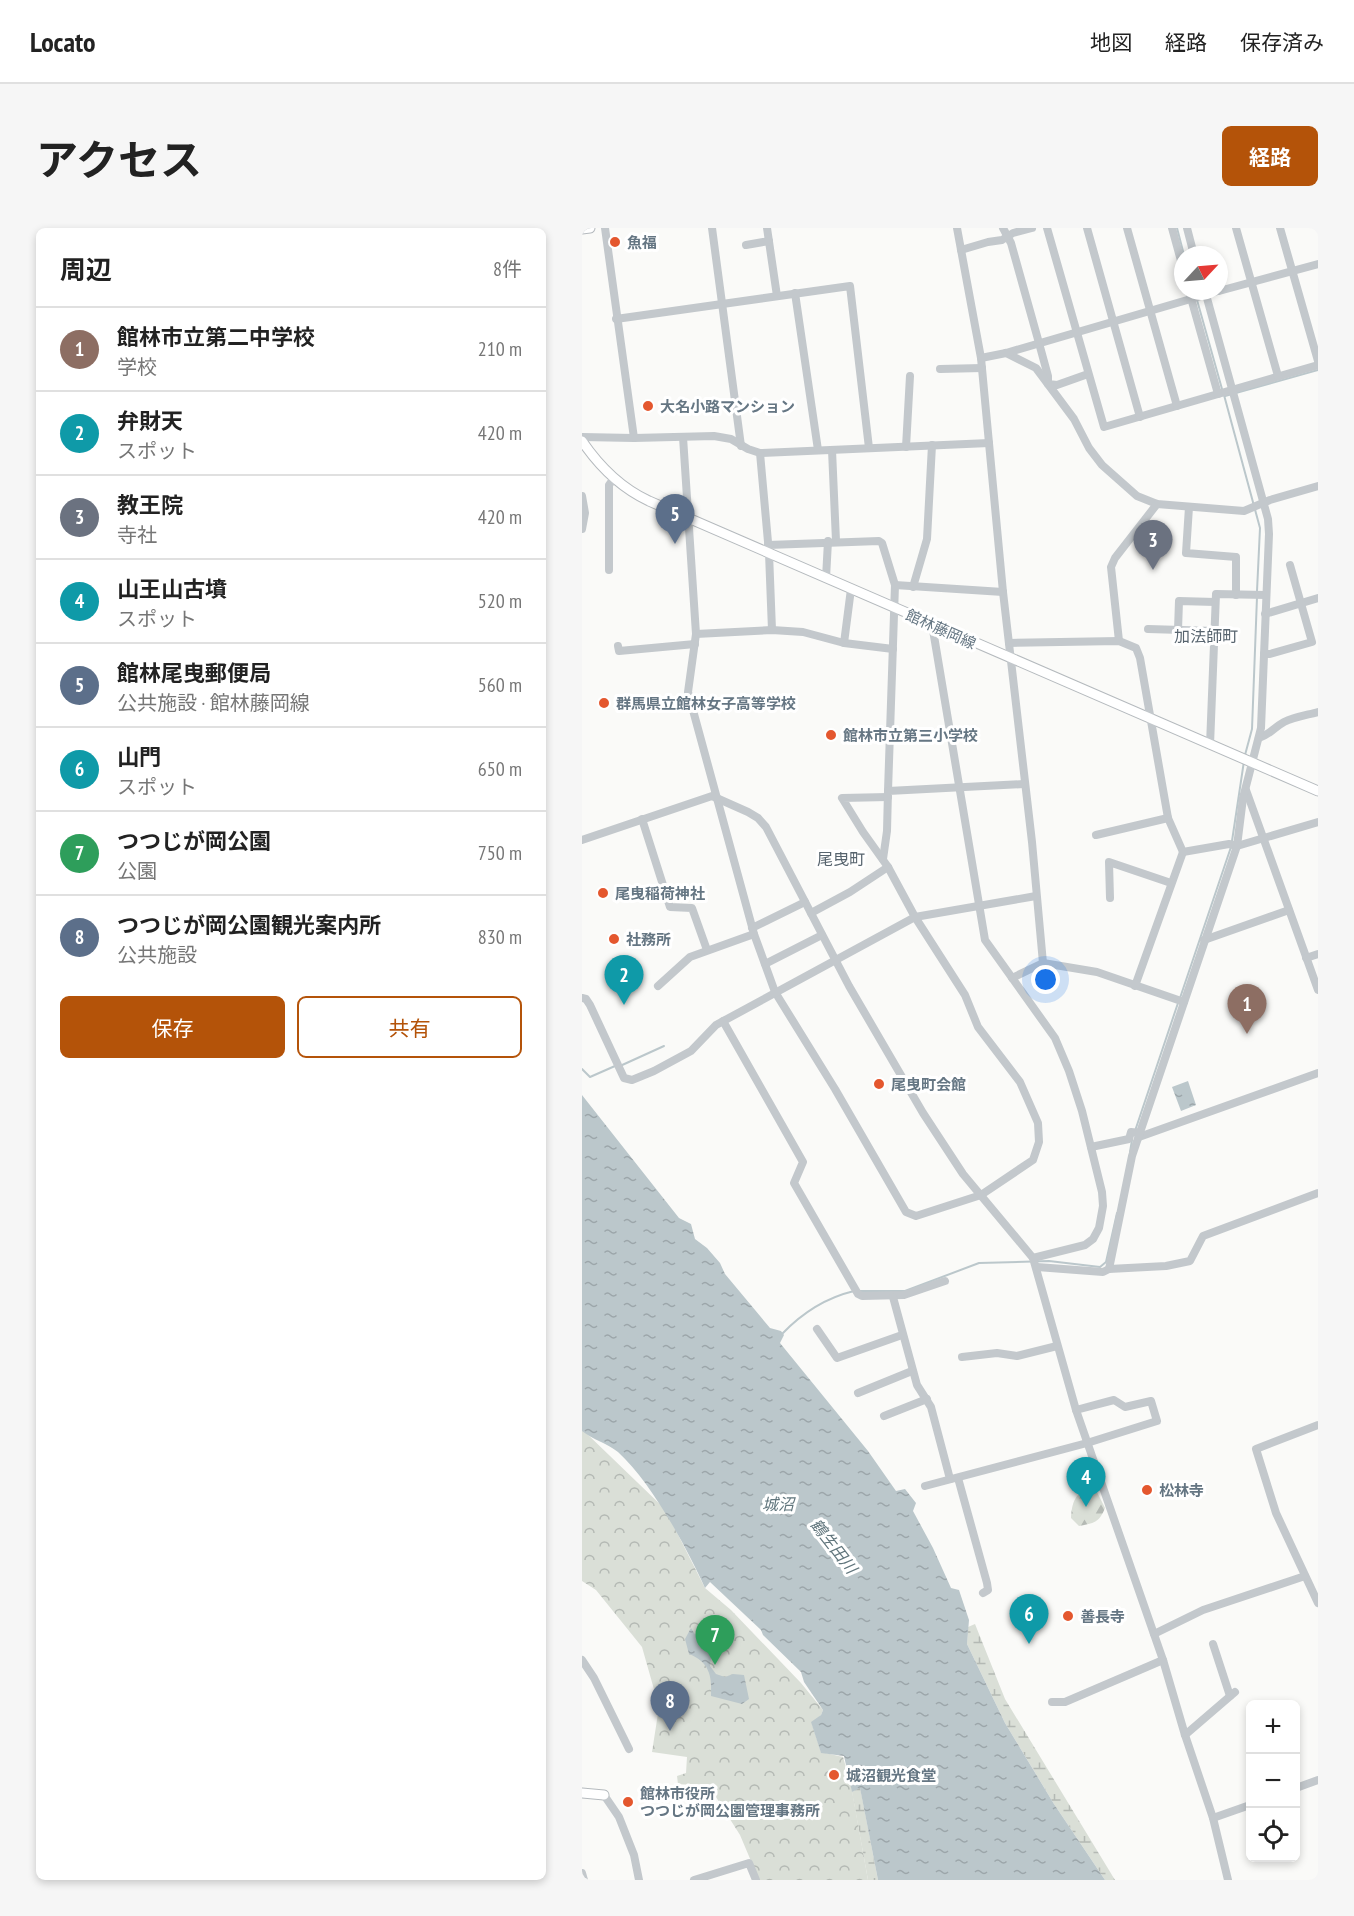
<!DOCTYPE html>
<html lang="ja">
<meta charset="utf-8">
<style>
:root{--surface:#fff;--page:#f6f6f6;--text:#222;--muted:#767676;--line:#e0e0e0;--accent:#b45309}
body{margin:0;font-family:"PT Sans Narrow","Noto Sans JP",sans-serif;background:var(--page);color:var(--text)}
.controls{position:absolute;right:18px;bottom:18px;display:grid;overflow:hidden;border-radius:9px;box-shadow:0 3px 9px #0003}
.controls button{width:54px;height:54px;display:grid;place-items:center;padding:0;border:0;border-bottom:2px solid var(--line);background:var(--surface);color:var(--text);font:30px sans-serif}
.compass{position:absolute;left:592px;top:18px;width:54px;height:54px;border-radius:50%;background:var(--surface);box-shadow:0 3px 9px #0003;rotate:64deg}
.you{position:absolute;left:464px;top:752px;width:21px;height:21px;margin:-15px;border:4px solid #fff;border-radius:50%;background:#1a73e8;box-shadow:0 0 0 9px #1a73e833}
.badge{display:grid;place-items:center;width:39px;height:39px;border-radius:50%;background:var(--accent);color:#fff;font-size:20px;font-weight:700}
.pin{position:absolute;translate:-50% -50px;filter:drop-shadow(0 2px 3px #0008)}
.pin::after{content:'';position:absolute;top:32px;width:21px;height:18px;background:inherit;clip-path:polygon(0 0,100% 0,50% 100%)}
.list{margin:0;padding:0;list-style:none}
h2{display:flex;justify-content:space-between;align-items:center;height:78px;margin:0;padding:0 24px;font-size:26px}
h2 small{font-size:20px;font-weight:400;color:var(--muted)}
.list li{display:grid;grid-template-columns:39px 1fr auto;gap:18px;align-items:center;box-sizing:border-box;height:84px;padding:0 24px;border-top:2px solid var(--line)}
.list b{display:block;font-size:22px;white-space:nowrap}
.list p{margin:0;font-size:20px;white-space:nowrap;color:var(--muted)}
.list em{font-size:20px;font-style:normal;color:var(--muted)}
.actions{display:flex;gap:12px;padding:18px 24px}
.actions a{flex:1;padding:14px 0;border:2px solid var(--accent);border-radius:9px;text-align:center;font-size:21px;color:var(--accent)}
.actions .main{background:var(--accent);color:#fff}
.icon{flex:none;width:33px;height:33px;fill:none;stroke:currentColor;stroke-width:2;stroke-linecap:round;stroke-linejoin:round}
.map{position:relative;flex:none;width:736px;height:1652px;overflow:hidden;border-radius:9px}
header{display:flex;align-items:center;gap:36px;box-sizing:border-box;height:84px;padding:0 30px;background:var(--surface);border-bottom:2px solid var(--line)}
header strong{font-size:28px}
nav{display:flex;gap:33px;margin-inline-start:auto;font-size:21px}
.intro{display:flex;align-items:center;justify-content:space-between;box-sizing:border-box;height:144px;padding:0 36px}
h1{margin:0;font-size:42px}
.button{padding:15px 27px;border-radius:9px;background:var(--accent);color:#fff;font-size:21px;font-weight:700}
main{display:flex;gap:36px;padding:0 36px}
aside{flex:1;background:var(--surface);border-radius:9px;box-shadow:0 3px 9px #0003}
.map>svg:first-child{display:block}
</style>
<header>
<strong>Locato</strong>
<nav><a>地図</a><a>経路</a><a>保存済み</a></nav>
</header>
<div class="intro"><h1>アクセス</h1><a class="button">経路</a></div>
<main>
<aside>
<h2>周辺<small>8件</small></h2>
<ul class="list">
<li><span class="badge" style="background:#8d6e63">1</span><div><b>館林市立第二中学校</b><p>学校</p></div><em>210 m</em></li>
<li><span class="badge" style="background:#0f9aa8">2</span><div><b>弁財天</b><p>スポット</p></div><em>420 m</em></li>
<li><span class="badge" style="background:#6b7280">3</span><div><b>教王院</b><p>寺社</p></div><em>420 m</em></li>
<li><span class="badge" style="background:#0f9aa8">4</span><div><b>山王山古墳</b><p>スポット</p></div><em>520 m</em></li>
<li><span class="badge" style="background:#5c6f8a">5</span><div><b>館林尾曳郵便局</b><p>公共施設 · 館林藤岡線</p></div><em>560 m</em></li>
<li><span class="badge" style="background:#0f9aa8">6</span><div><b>山門</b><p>スポット</p></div><em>650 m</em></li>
<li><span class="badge" style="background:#2e9e5b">7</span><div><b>つつじが岡公園</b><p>公園</p></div><em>750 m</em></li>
<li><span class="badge" style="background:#5c6f8a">8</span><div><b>つつじが岡公園観光案内所</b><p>公共施設</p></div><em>830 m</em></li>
</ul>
<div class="actions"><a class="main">保存</a><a>共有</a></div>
</aside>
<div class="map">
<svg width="736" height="1652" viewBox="0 0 736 1652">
<defs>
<pattern id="forest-firs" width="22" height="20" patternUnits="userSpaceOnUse" patternTransform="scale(1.5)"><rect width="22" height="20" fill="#dadfd7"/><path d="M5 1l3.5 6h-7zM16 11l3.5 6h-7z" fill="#b4b9b4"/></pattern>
<pattern id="wetland-marsh" width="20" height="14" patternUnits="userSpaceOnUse" patternTransform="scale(1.5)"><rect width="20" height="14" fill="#dadfd7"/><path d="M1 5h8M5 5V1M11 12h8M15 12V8" fill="none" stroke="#b4b9b4"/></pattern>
<pattern id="park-crowns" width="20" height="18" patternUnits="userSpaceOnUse" patternTransform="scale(1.5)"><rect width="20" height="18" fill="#dadfd7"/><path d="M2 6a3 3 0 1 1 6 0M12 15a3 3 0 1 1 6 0" fill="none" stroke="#b4b9b4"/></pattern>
<pattern id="water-ripples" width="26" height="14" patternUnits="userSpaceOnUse" patternTransform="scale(1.5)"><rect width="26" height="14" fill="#bbc7cb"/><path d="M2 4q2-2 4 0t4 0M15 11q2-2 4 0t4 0" fill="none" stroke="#9ca6aa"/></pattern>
</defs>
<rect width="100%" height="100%" fill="#fafaf8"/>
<path fill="url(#forest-firs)" d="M508,1260l7,4 8,16c-6,15 -11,15 -26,18l-8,-8c1,-16 4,-25 19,-30z"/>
<g fill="url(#wetland-marsh)">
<path d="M393,1396l30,75 110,181h-10l-51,-76 -49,-81 -38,-79 1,-17z"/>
<path d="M278,1559l18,93h-10l-16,-88z"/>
</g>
<path fill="url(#park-crowns)" d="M0,1201l83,80 40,79 26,22 70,73 22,27 -2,5 -9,9 9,28 22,5 8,28 17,95h-109l-19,-45 -31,-49 -31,-2 -1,-8 9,-3 1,-16 -35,-5 7,-45 -17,-60 -46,-57 -14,-9z"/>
<g fill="url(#water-ripples)">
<path d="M606,853l8,24 -15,6 -9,-24z"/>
<path d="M0,867l97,123 12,6 4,15 12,9 13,15 5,11 45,54 11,3 3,4 -4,8 88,108 28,40 9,-2 11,14 -3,8 20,37 18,40 8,2 10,30 -2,24 38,79 49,81 51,76h-227l-18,-92 -8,4 -8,-36 -23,-3 -10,-31 10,-7 2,-5 -19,-28 -3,-10 -38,-37 -2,-5 -51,-48 -5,6c-19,-42 -54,-106 -87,-136 -11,-9 -25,-12 -36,-21z"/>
<path d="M109,1400l10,16 7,-2 8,7 -5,8 -1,9 6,8 9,3 8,-3 11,1 5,24 -7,5 -31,-8c1,-21 -2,-34 -22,-42l-4,-15z"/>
</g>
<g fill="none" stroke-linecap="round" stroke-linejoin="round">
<g stroke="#bbc7cb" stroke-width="2">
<path d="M595,0l7,27"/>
<path d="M615,72l25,89"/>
<path d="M642,167l36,133 -3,63"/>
<path d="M643,168l93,-26"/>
<path d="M663,527l7,-26 5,-132"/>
<path d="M650,613l12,-80"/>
<path d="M598,770l51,-151"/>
<path d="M38,838l44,-20"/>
<path d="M0,841l8,8 25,-11"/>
<path d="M553,903l43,-128"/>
<path d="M548,924l2,-12"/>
<path d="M278,1063h45l74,-28 70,-2 51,6 6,-5 11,-49"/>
<path d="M200,1106c21,-22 43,-36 72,-43"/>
</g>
<defs>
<g id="major">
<path d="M0,1l8,-1"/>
<path d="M0,213c17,25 39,47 67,60l669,290"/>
<path d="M0,1565l22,2"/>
</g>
</defs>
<use href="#major" stroke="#b5babe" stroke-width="11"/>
<g stroke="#c3c8cc" stroke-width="8">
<path d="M23,0l29,210"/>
<path d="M130,0l29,218"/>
<path d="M185,0l10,68"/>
<path d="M375,0l24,130 22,234 29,250 11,121"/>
<path d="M421,0l8,15 28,100 9,33v8l9,1 31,-11"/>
<path d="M465,0l57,199 214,-62"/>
<path d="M505,0l53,189"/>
<path d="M545,0l50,178"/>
<path d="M590,0l11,40"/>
<path d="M605,0l7,27"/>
<path d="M654,0l42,148"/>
<path d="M698,0l38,133"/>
<path d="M164,17l23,-4"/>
<path d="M379,22l27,-8 14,-2 11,-7 19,-5"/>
<path d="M607,63l29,103"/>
<path d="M637,63l99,-27"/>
<path d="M213,65l23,157"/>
<path d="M34,91l234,-33 19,162"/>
<path d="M424,125l30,15 38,51 15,29 13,17 35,31 20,8 87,7 26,-11 48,-14"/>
<path d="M399,130l25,-5 212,-62"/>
<path d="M358,141l42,-1"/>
<path d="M0,209l52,1 80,-2 17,3 17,10 12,4 229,-10"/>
<path d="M101,209l13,197 -8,58 66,242 21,58 60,97 71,123 10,4 65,-21 52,-35 6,-18 -1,-19 -18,-41 -42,-55 -13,-32 -50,-78 -27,-50 -25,-35 -21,-34 46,-1"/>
<path d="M324,219l4,-71"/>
<path d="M250,222l4,91"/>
<path d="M178,225l9,100 3,77"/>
<path d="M0,268l3,17 -3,16"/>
<path d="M607,279l-3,46 50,4v38"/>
<path d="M186,317l111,-4 3,2 13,42 -7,206"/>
<path d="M27,342v-85l5,-7"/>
<path d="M244,350l2,-37"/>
<path d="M313,357l108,7"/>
<path d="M331,359l14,-48 5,-94"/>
<path d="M269,361l-7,54 49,6"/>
<path d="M683,386l53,-16"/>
<path d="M350,396l53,316 70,98 14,33 13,40 20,81 1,14 -4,22 -6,11 -8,6 -52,13"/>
<path d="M566,401l67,2"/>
<path d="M596,402l1,-29 36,1"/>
<path d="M114,406l76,-4 31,2 41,11"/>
<path d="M537,413l-8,-74 4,-9 42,-54"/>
<path d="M427,415l110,-2 17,7 4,10 28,160 15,34 46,-8 8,2 81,-24"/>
<path d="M36,418l1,5 76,-7"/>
<path d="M682,426h6l42,-12 -22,-77"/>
<path d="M677,510c12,-4 14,-10 25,-16 10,-5 23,-7 34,-10"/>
<path d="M628,517l6,-151 50,1"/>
<path d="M664,562l72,200"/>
<path d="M60,591l28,88 22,1 15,42"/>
<path d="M514,607l72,-17"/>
<path d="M0,612l130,-44 36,16 10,6 8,9 83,159 74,127 40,61 70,84 43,152 87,250 22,75 28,83 15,62"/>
<path d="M301,631l4,-28 1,-40 136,-7"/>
<path d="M528,670l-1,-36 62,21"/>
<path d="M229,685l39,-21 38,-25"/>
<path d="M170,700l53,-26"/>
<path d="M622,712l85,-30"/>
<path d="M724,730l12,-4"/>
<path d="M183,736l57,-29"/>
<path d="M430,750l31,-15 54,9 87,30"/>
<path d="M76,758l32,-29 64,-23"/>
<path d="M553,758l48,-134"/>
<path d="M0,770l4,1 4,6 34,73 8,2 22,-9 37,-20 25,-26 199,-108 121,-21"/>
<path d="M141,793l80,141 -9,21 64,111 4,2 42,-1 41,-14"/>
<path d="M557,909l179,-64"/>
<path d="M509,919l38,-8 2,-7 9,1"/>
<path d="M455,1039l66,5 6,-3 23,-113 105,-310 6,-48 18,-70 8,-194 -1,-15 -63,-228"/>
<path d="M527,1041l57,-3 24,-5 13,-25 115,-43"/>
<path d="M311,1069l24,88 14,22 19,72"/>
<path d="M235,1101l20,29 65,-23"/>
<path d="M380,1129l35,-4 20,3 40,-10"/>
<path d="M276,1165l54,-22"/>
<path d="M302,1188l43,-17"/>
<path d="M736,1197l-62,24 20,64 42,90"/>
<path d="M376,1250l29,105 1,7 -5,3"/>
<path d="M343,1258l162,-43 70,-22 -6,-20 -26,6 -11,-7 -4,1 -34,9"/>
<path d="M572,1406l49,-24 102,-34"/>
<path d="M631,1416l17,52"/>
<path d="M0,1432l12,18 35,71"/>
<path d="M470,1474h13l98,-42"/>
<path d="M603,1507l50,-43"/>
<path d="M714,1560l22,-8"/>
<path d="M22,1567l15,22 15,38 5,25"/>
<path d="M631,1590l37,-13"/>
<path d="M0,1645l2,7"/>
<path d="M112,1652l55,-17 7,17"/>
</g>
<use href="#major" stroke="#fff" stroke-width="9"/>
</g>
<g fill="#e4572e" stroke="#fff" stroke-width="2">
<circle cx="33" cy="14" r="6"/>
<circle cx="66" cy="178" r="6"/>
<circle cx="22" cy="475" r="6"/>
<circle cx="249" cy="507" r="6"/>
<circle cx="21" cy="665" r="6"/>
<circle cx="32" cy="711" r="6"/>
<circle cx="297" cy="856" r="6"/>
<circle cx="565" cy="1262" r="6"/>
<circle cx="486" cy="1388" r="6"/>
<circle cx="252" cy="1547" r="6"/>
<circle cx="46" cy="1574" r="6"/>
</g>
<g text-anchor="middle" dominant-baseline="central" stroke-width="6" stroke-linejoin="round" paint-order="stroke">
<g font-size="15" font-weight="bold" fill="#657683" stroke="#fff" text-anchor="start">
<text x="45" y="14">魚福</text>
<text x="78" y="178">大名小路マンション</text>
<text x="34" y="475">群馬県立館林女子高等学校</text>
<text x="261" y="507">館林市立第三小学校</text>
<text x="33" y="665">尾曳稲荷神社</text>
<text x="44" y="711">社務所</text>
<text x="309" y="856">尾曳町会館</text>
<text x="577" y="1262">松林寺</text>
<text x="498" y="1388">善長寺</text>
<text x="264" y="1547">城沼観光食堂</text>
<text x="58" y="1565">館林市役所<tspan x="58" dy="17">つつじが岡公園管理事務所</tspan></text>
</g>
<g font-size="15" fill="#657683" stroke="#fff">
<text transform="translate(359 401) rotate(24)">館林藤岡線</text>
</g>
<g font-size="16" fill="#57646e" stroke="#fff">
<text x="624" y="408">加法師町</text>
<text x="259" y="631">尾曳町</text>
</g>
<g font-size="16" font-style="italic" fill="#60757c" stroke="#fff">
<text x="196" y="1276">城沼</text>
<text transform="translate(252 1318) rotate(52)">鶴生田川</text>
</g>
</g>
</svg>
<div class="controls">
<button>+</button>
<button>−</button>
<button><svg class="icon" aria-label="locate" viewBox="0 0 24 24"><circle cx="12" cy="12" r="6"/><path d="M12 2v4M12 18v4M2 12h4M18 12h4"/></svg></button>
</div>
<svg class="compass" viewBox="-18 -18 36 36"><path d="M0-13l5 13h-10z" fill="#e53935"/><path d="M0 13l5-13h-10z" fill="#767676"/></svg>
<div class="you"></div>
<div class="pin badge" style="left:665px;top:806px;background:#8d6e63">1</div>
<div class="pin badge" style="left:42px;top:777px;background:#0f9aa8">2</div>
<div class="pin badge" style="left:571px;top:342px;background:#6b7280">3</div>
<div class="pin badge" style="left:504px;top:1279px;background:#0f9aa8">4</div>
<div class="pin badge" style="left:93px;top:316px;background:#5c6f8a">5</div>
<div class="pin badge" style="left:447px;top:1416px;background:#0f9aa8">6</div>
<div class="pin badge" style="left:133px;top:1437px;background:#2e9e5b">7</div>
<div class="pin badge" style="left:88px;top:1503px;background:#5c6f8a">8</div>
</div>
</main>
